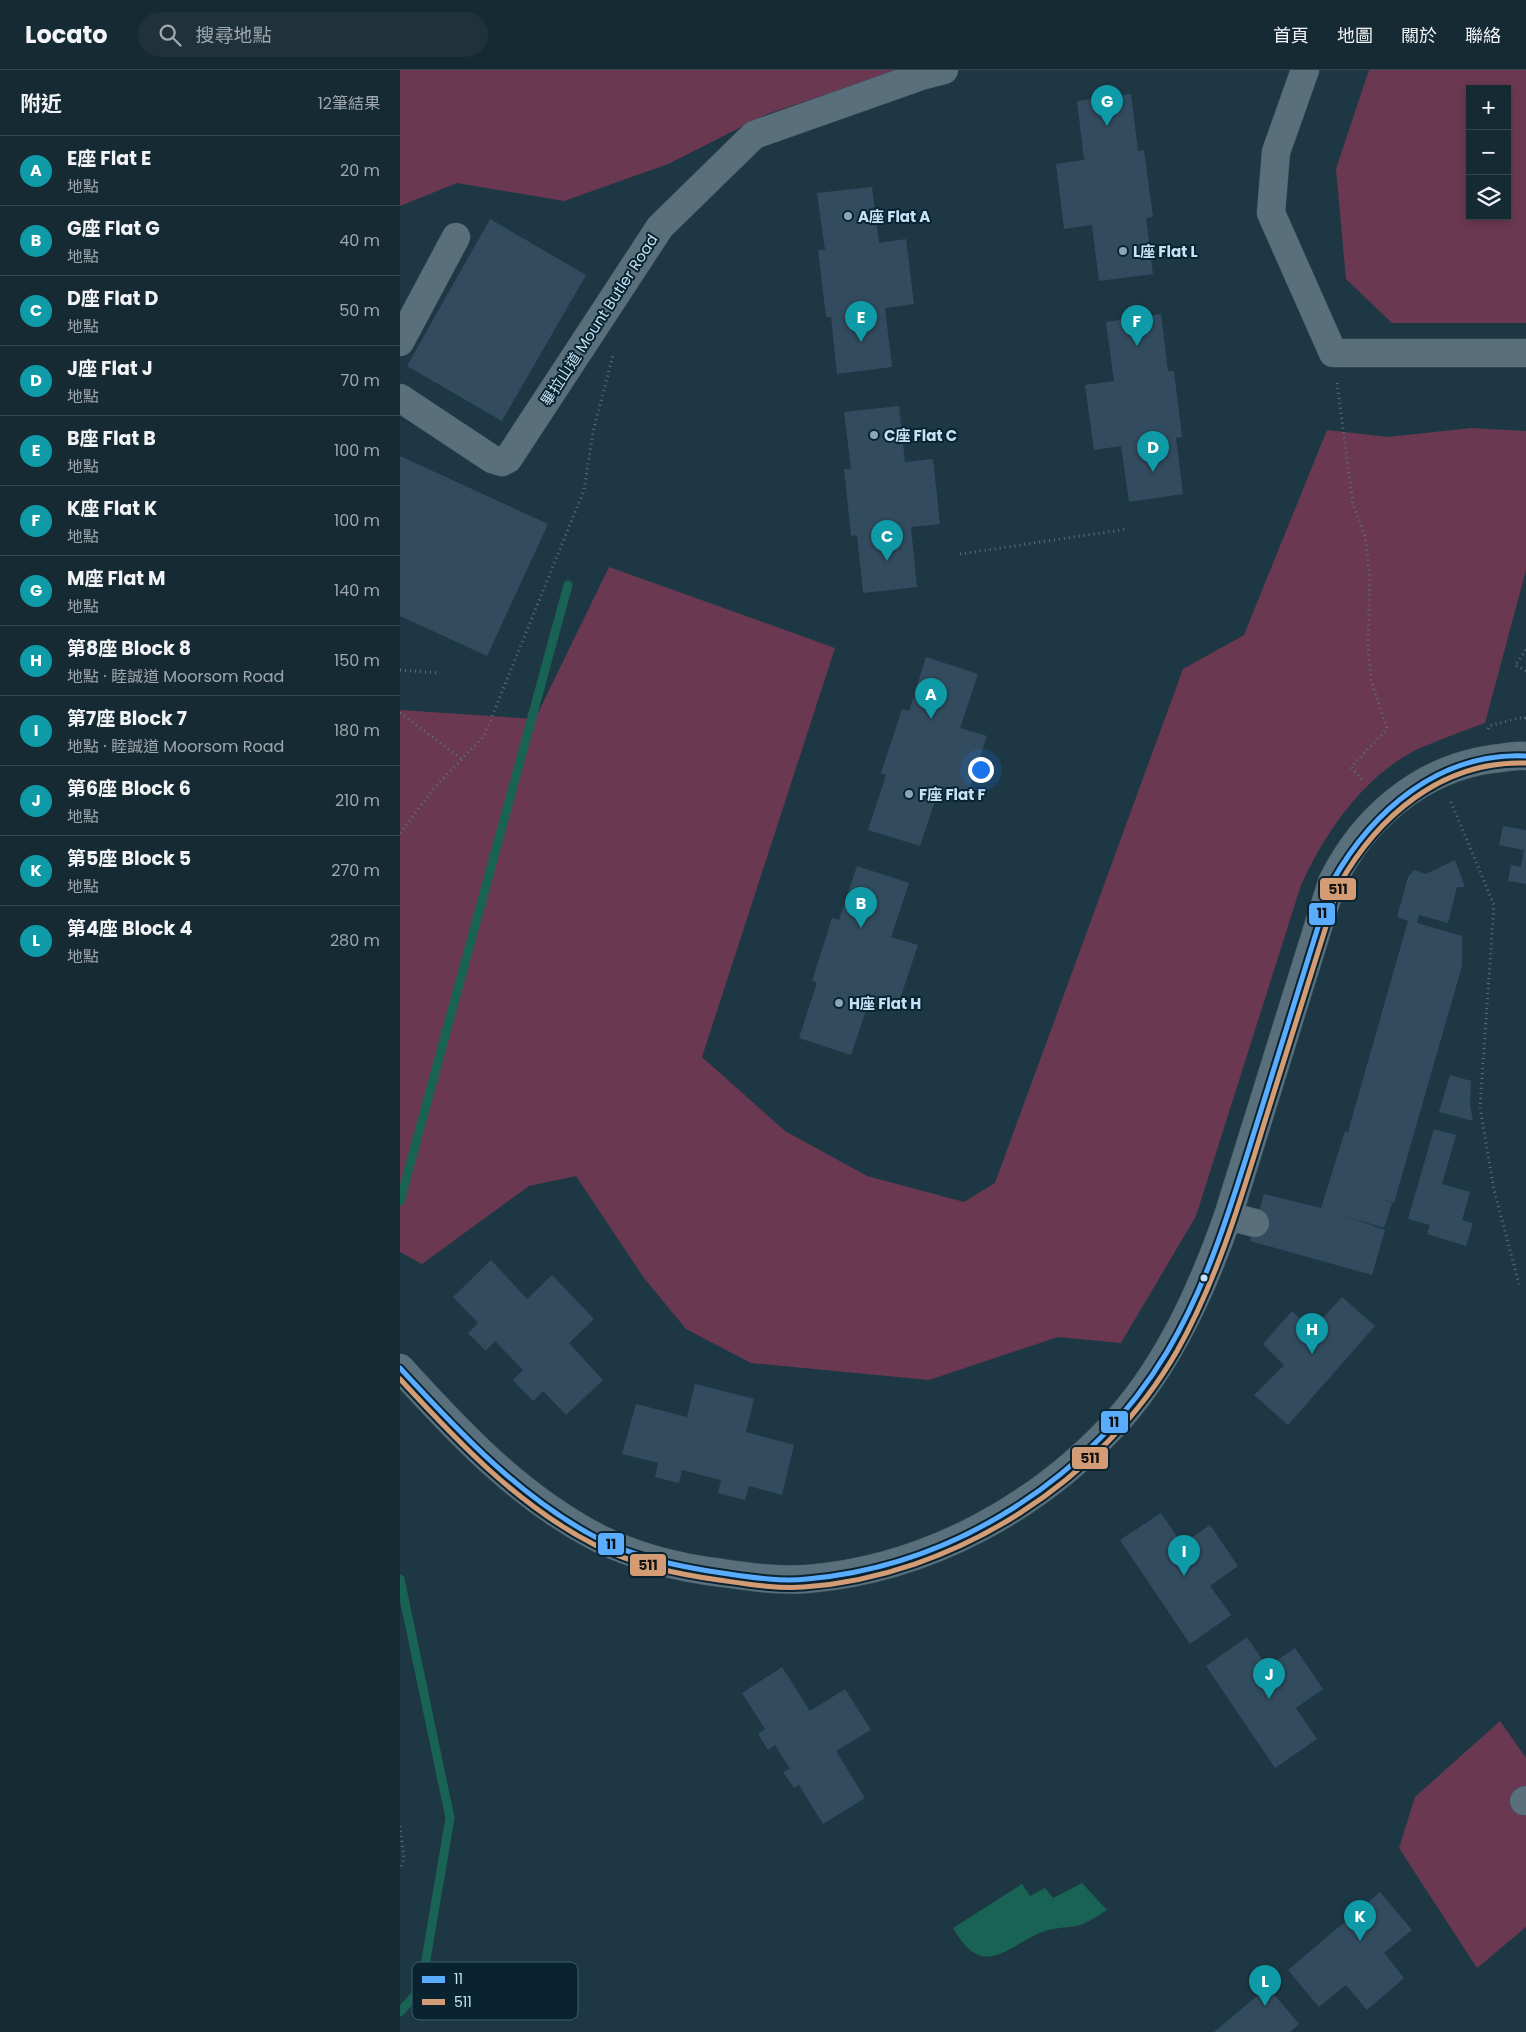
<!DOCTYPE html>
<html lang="zh-TW">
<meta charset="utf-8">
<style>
:root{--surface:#162a33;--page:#1f323b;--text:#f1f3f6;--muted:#9ea7ac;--line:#35464e;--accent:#8aa7b8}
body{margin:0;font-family:Poppins,"Noto Sans TC",sans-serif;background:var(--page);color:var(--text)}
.controls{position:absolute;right:15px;top:15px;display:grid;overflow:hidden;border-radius:0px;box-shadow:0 2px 8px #0003}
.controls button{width:45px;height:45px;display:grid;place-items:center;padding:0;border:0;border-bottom:1px solid var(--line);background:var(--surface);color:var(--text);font:25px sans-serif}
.you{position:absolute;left:580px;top:699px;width:18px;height:18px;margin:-12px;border:4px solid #fff;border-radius:50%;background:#1a73e8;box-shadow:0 0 0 8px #1a73e833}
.badge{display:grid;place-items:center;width:32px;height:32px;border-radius:50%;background:var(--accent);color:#fff;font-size:16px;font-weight:700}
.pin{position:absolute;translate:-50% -41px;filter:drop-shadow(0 1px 2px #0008)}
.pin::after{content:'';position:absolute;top:26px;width:18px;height:15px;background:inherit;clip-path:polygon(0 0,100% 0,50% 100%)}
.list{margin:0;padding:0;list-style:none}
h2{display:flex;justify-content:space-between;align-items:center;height:65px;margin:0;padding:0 20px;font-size:21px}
h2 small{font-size:16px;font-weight:400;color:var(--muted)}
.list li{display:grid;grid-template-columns:32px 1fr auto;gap:15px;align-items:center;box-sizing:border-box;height:70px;padding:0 20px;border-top:1px solid var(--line)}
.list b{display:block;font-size:19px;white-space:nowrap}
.list p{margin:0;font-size:16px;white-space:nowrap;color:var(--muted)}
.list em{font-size:16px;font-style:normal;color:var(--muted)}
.icon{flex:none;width:28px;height:28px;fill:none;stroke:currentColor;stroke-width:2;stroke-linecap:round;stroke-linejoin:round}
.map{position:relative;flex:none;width:1126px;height:1962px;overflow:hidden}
header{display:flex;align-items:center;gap:30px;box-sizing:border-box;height:70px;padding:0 25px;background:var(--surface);border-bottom:1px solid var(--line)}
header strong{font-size:24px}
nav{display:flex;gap:28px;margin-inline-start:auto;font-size:18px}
.search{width:350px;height:45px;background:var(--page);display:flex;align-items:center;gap:12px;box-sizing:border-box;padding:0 18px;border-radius:28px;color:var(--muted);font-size:19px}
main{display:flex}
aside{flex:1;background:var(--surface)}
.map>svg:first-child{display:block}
</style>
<header>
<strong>Locato</strong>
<div class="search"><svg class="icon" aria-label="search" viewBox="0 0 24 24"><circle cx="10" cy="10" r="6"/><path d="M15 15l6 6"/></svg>搜尋地點</div>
<nav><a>首頁</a><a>地圖</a><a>關於</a><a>聯絡</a></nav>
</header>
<main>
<aside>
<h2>附近<small>12筆結果</small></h2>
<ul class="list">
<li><span class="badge" style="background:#0f9aa8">A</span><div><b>E座 Flat E</b><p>地點</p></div><em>20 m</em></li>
<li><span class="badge" style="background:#0f9aa8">B</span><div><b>G座 Flat G</b><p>地點</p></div><em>40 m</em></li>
<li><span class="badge" style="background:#0f9aa8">C</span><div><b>D座 Flat D</b><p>地點</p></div><em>50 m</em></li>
<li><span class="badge" style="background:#0f9aa8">D</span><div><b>J座 Flat J</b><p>地點</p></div><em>70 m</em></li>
<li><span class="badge" style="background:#0f9aa8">E</span><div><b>B座 Flat B</b><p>地點</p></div><em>100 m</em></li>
<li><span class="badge" style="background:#0f9aa8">F</span><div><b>K座 Flat K</b><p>地點</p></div><em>100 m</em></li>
<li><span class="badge" style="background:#0f9aa8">G</span><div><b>M座 Flat M</b><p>地點</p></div><em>140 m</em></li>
<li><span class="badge" style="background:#0f9aa8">H</span><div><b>第8座 Block 8</b><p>地點 · 睦誠道 Moorsom Road</p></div><em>150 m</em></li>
<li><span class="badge" style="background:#0f9aa8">I</span><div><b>第7座 Block 7</b><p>地點 · 睦誠道 Moorsom Road</p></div><em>180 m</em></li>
<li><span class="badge" style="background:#0f9aa8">J</span><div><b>第6座 Block 6</b><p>地點</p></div><em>210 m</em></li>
<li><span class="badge" style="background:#0f9aa8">K</span><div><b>第5座 Block 5</b><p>地點</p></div><em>270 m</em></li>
<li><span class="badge" style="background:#0f9aa8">L</span><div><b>第4座 Block 4</b><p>地點</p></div><em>280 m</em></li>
</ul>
</aside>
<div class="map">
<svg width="1126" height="1962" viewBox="0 0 1126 1962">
<rect width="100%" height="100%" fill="#1d3844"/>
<g fill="#6a3951" fill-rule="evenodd">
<path d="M0,0h500l-133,44 -99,50 -104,37 -107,-18 -57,23z"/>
<path d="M969,0h157v253h-134l-46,-44 -10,-110zM1070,19h37v127h-37z"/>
<path d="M1071,358l55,3v139l-41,153c-22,8 -44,16 -65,25 -55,26 -94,83 -119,137l-105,331 -75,127 -63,-6 -129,43 -178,-17 -65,-34 -42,-51 -68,-102 -47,10 -107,78 -22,-12v-542l135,9 74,-152 226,81 -133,409 83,74 82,45 97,26 31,-19 188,-514 61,-34 83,-205 61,7z"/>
<path d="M1100,1651l26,37v169l-49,41 -78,-120 16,-51z"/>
</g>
<path fill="#196354" d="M682,1813l25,27c-8,5 -18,12 -27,15 -12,3 -25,2 -38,7 -38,16 -59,48 -89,-4l69,-44 8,12 15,-8 8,10z"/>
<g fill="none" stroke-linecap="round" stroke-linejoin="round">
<g stroke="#196354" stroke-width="9">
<path d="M0,1131l168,-616"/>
<path d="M0,1509l50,239 -29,171 -21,23"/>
</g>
</g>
<g fill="#324b5e">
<path d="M731,24l7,57 6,-1 9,67 -7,1 7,56 -54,7 -7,-56 -28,4 -8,-65 28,-4 -7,-59z"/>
<path d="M472,117l7,56 27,-4 8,65 -29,4 7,59 -55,7 -6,-57h-5l-8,-67h7l-8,-57z"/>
<path d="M90,149l96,56 -84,146 -95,-55z"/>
<path d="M761,244l7,57h6l8,66 -6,1 7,56 -54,8 -8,-56 -27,4 -9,-65 29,-4 -8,-59z"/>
<path d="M499,336l6,56 28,-3 7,65 -29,3 6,60 -54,6 -6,-58 -6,1 -7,-67h7l-7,-57z"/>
<path d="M0,386l148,68 -61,132 -87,-40z"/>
<path d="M526,587l52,17 -18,54 27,8 -21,63 -27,-10 -19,57 -52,-16 18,-55 -5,-2 21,-64 7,2z"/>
<path d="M1103,756l23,4v54l-18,-3 3,-16 10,2 3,-17 -25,-5z"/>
<path d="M1055,790l10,27h-8l-9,36 -29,-8 -2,8 45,13v30l-68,237 -14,-5 12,5 -8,25 -42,-13 43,15 -13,45 -122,-34 14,-47 57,14 24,-77 3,1 7,-25 53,-186 -11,-4 11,-40 6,-7 12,4z"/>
<path d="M457,796l52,17 -18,54 27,8 -21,63 -27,-10 -19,57 -52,-17 18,-55 -5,-2 20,-63 7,2z"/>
<path d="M1050,1005l21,6 -1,24 3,16 -34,-9z"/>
<path d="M1034,1059l22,6 -14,49 28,8 -8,28 11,3 -7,23 -39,-12 3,-9 -22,-6z"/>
<path d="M91,1190l36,39 25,-24 42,44 -25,24 34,37 -37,35 -23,-24 -10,10 -20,-21 10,-10 -28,-29 -9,10 -18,-18 10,-10 -25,-26z"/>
<path d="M942,1227l33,29 -87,99 -34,-30 30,-30 -21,-21 29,-33 20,19z"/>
<path d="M295,1314l59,15 -8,33 48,13 -12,50 -33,-9 -4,14 -27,-7 3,-13 -39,-10 -3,13 -24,-6 3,-14 -36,-9 14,-50 51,13z"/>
<path d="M761,1443l21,31 28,-19 28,41 -28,20 21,29 -41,29 -70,-104z"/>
<path d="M847,1567l20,30 28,-19 28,41 -27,19 21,31 -42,29 -69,-102z"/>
<path d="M382,1597l28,44 35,-22 26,41 -35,21 29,47 -42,26 -24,-39 -5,3 -11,-16 7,-3 -15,-24 -7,5 -10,-16 7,-5 -23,-36z"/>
<path d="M980,1822l32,38 -28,23 20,25 -37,32 -21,-25 -27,22 -31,-37z"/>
<path d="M868,1917l31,37 -9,8h-76z"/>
</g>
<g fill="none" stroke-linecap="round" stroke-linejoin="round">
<defs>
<g id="minor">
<path d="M905,0l-29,82 -5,61 62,140h193"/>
<path d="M0,272l56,-105"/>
<path d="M0,328l92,61 10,3 6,-3 152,-232 94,-92 167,-59 23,-6"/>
<path d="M828,1146l27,7"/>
<path d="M0,1298c59,65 119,129 198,170 38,19 82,30 124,35 28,4 57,8 85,6 121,-10 233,-72 313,-161 50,-57 83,-131 108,-202l104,-334c31,-63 88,-113 160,-123 11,-1 23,-4 34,-3"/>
<path d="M1124,1731l2,-1"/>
</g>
</defs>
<use href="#minor" stroke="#3d535d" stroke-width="29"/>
<g stroke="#5b707b" stroke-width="3" stroke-dasharray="1 4" stroke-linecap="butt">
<path d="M937,313l16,121 12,33 5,40 -2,69 3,34 16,49 -36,38 12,14"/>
<path d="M560,484l168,-25"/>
<path d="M1126,580l-11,15 11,6"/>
<path d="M0,600l40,3"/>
<path d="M0,643l62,46"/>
<path d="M1088,659l1,-3 30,-8h6l1,-3"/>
<path d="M1051,732l43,103 -14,202 14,83 25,94"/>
<path d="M0,763l34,-45 50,-52 100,-246 9,-58 20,-77"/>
<path d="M0,1756l4,32 -4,12"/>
</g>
<use href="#minor" stroke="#596f7b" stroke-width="28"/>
<defs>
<path id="bus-1" d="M0,1298c59,64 120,130 199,171 38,19 81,28 123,34 28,4 57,9 85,6 147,-13 284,-101 360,-227 43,-72 66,-153 91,-232 25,-79 49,-159 74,-238 40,-71 107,-130 194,-126"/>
<path id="bus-2" d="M0,1309c58,63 118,127 195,166 39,20 81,29 124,35 28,4 57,9 85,7 151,-11 298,-106 373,-236 40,-71 63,-149 87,-227 25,-80 50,-159 75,-239 38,-68 103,-125 187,-122"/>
</defs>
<use href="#bus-1" stroke="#092331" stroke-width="9"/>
<use href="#bus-2" stroke="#092331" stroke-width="9"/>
<use href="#bus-1" stroke="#5aacff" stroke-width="5"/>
<use href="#bus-2" stroke="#d39c74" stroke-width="5"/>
</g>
<g fill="#8aa7b8" stroke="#092331" stroke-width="2">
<circle cx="448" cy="146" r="5"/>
<circle cx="723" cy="181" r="5"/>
<circle cx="474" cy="365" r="5"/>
<circle cx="509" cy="724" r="5"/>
<circle cx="439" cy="933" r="5"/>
</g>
<circle fill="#c5e3f6" stroke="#092331" stroke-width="2" cx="804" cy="1208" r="4.5"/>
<g text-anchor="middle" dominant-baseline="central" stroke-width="4" stroke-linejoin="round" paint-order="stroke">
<g font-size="15" font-weight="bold" fill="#c5e3f6" stroke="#092331" text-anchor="start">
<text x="458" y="146">A座 Flat A</text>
<text x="733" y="181">L座 Flat L</text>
<text x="484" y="365">C座 Flat C</text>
<text x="519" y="724">F座 Flat F</text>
<text x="449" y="933">H座 Flat H</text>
</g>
<g font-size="15" fill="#c5e3f6" stroke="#092331">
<text transform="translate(199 250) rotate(-57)">畢拉山道 Mount Butler Road</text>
</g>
</g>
<rect x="12" y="1892" width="166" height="58" rx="8" fill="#092331" stroke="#415d6c" stroke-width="1"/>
<rect x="22" y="1906" width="23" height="7" fill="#5aacff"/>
<rect x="22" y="1929" width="23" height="6" fill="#d39c74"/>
<g font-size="14" fill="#c5e3f6">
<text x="54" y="1914">11</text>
<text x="54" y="1937">511</text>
</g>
<g stroke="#092331" stroke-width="2">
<rect x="919" y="807" width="38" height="24" rx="5" fill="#d39c74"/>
<rect x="908" y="832" width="28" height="24" rx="5" fill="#5aacff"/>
<rect x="700" y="1340" width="29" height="24" rx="5" fill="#5aacff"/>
<rect x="671" y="1376" width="38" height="24" rx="5" fill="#d39c74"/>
<rect x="197" y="1462" width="28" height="24" rx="5" fill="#5aacff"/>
<rect x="229" y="1483" width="38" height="24" rx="5" fill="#d39c74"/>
</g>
<g font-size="14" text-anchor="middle" font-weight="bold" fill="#111">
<text x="938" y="824">511</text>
<text x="922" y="848">11</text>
<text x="714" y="1357">11</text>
<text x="690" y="1393">511</text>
<text x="211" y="1479">11</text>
<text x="248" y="1500">511</text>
</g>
</svg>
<div class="controls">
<button>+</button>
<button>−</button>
<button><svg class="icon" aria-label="layers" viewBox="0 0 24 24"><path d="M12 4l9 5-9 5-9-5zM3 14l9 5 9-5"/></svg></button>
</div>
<div class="you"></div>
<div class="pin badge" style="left:531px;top:649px;background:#0f9aa8">A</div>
<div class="pin badge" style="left:461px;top:858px;background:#0f9aa8">B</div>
<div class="pin badge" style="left:487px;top:491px;background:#0f9aa8">C</div>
<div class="pin badge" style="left:753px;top:402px;background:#0f9aa8">D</div>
<div class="pin badge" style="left:461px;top:272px;background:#0f9aa8">E</div>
<div class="pin badge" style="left:737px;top:276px;background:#0f9aa8">F</div>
<div class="pin badge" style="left:707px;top:56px;background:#0f9aa8">G</div>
<div class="pin badge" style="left:912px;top:1284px;background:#0f9aa8">H</div>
<div class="pin badge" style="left:784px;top:1506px;background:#0f9aa8">I</div>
<div class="pin badge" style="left:869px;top:1629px;background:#0f9aa8">J</div>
<div class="pin badge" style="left:960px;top:1871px;background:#0f9aa8">K</div>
<div class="pin badge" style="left:865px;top:1936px;background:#0f9aa8">L</div>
</div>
</main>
